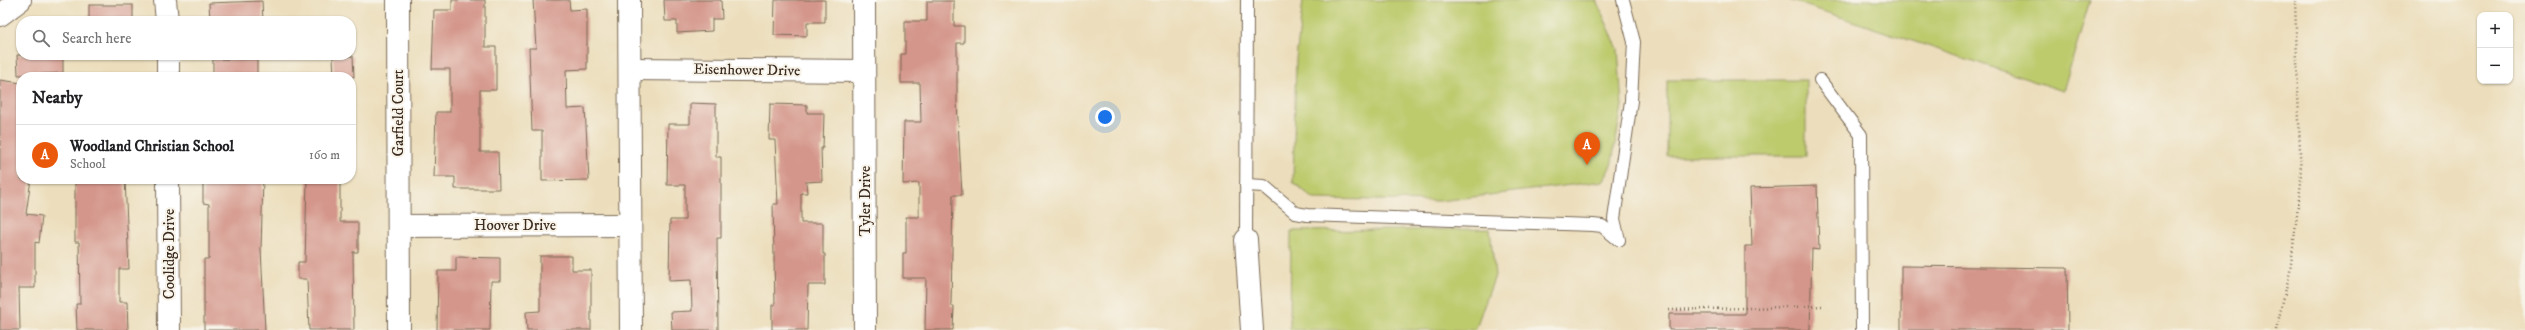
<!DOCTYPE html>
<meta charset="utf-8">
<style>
:root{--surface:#fff;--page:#f6f6f6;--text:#202124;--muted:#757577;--line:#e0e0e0;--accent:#ea580c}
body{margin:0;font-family:"IM FELL DW Pica",serif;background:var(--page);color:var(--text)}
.controls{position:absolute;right:12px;top:12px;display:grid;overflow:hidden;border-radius:8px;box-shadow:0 1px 3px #0004}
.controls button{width:36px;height:36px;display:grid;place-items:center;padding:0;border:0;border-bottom:1px solid var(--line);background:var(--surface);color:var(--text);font:20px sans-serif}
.you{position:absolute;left:1105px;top:117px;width:14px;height:14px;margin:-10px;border:3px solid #fff;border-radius:50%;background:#1a73e8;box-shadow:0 0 0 6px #1a73e833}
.badge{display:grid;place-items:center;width:26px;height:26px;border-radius:50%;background:var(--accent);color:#fff;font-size:13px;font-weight:700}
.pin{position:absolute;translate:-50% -33px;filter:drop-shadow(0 1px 2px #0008)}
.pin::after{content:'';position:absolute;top:21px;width:14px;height:12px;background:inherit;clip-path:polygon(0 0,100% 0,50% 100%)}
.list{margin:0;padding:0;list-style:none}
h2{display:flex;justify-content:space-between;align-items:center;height:52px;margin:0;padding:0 16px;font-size:17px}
h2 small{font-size:13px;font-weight:400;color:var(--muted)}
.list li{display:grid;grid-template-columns:26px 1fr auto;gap:12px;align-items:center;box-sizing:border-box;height:60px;padding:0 16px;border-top:1px solid var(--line)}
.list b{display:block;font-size:15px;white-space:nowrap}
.list p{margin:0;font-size:13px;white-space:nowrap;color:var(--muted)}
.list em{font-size:13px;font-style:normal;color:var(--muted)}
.icon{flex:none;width:22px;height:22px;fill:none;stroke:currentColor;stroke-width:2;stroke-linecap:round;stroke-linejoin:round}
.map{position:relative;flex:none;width:2525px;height:330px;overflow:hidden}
.search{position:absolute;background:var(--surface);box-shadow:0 1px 3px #0004;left:16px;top:16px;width:340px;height:44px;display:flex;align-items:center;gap:10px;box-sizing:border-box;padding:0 14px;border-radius:16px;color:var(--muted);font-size:15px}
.panel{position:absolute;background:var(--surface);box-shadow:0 1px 3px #0004;left:16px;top:72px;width:340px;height:112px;border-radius:16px}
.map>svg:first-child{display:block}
</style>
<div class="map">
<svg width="2525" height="330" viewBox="0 0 2525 330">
<rect width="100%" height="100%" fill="#f7f3e8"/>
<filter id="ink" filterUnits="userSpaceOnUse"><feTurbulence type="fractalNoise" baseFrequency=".025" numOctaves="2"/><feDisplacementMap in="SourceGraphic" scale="8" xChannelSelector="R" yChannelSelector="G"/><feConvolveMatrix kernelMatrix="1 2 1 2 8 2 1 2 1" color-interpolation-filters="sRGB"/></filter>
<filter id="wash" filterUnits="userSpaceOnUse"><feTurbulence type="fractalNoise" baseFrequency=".012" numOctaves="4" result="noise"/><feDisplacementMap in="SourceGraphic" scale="16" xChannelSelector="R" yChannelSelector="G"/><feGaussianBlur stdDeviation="0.9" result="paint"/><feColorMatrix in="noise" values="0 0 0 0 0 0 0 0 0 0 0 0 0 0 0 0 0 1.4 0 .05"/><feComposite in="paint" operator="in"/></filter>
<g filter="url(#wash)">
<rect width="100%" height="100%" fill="#ecdebc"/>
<g fill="#bdcb6d" stroke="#7c7a46">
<path d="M1303,0h293l22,49 4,57 -10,56 -8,19 -164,20 -126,-2 -21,-17 3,-123z"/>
<path d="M1789,0h301l-27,91z"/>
<rect x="1667" y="80" width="139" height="76"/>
<path d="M1490,229l5,47 -20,54h-185l1,-99z"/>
</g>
<g id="blocks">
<g fill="#d4958a">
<path d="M452,0h33v47h11v43h-16v62h18l1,37h-44v-12h-21l2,-65h14v-43h-18l2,-59h18z"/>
<path d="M533,0h36l1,10 17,-1v60l-21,1 1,39 18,-1 4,72 -47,1v-50h-10l-3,-83h7z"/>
<path d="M664,0h57l1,19h-10v12l-35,2v-12h-12z"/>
<path d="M775,0h50v22h-18v14l-33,-1z"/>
<path d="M262,1l1,20h-53l-1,-18z"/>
<path d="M927,1h27v25h10v17h-7v59l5,93h-9l-2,111h3l-1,24h-28l1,-52h-23v-25h3v-36h13v-34l-16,1 1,-62h17l-1,-39h-19v-29h4v-33h22z"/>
<rect x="89" y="5" width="44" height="16"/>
<path d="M17,55h46v18l-45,2z"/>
<path d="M353,56l1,21h-20l-1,-20z"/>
<rect x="213" y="59" width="44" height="18"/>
<path d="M0,80l21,3v96h10l-5,35 16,2 -3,27 -4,-1v46h-16l1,42h-20z"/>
<path d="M690,103l26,1v53h5v81h-4l1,92h-46l-1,-18 21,-1 -1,-31 -22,1 1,-61h15v-35h-18l1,-61h22z"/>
<path d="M770,104l37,1v8h17l-1,35h-2l1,33 -16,1 1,11h-6v30h22v31h2v31h-17l-1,45h-35v-25h3l-2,-101h5l-3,-64h-6z"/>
<path d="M75,179h50l4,90h-10v33h8l1,28h-51l-1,-26h4l-1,-62h-4z"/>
<path d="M203,179h60l-2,70 4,81h-61v-71h5v-55l-6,-1z"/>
<path d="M307,179h33v43h18v30h-5l1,78h-45l-2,-51h-9v-17h7z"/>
<path d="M1817,186l2,64 -7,-1 -2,81h-141v-16h76v-68h7l-2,-58z"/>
<path d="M540,256h32v14h19v60h-64l-1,-18 14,-1z"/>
<path d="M456,257l44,1v23h-9l-1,49h-53l1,-59h18z"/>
<path d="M1901,266l166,2 1,62h-167z"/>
</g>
</g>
</g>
<g filter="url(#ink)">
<use href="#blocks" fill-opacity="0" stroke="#796955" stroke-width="1"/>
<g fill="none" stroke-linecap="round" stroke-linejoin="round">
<defs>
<g id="lane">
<path d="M1820,80l41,55 1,195"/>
<path d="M1246,185l18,1 32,27 11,2 286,10 9,1 17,14 -5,-21 17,-118 3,-59 -11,-42"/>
<path d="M1246,240l1,-240"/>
</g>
<g id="street">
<path d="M165,0l2,21"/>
<path d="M398,0l1,330"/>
<path d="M629,0l2,330"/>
<path d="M864,0l1,330"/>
<path d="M0,15l20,-15"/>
<path d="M168,55v22"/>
<path d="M630,69l234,2"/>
<path d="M168,179l1,151"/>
<path d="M399,226l231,-1"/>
<path d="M1246,240l6,90"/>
</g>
</defs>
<use href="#lane" stroke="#796955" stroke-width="14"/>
<use href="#street" stroke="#796955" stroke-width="24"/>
<g stroke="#796955" stroke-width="2.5" stroke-dasharray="1 3" stroke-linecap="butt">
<path d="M1669,310l154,-4"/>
<path d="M2276,330l14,-58 11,-90 -6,-182"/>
</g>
<use href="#lane" stroke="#fff" stroke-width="12"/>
<use href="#street" stroke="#fff" stroke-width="22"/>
</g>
</g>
<g text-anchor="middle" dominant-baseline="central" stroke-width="4" stroke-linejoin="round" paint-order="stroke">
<g font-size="15" fill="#3b2a1e" stroke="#f7f3e8">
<text transform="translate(747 70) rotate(1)">Eisenhower Drive</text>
<text transform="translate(398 113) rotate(-90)">Garfield Court</text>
<text transform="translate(865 201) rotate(-90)">Tyler Drive</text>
<text x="515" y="225">Hoover Drive</text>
<text transform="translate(169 254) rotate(-90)">Coolidge Drive</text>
</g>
</g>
</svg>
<div class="controls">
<button>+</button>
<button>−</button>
</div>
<div class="you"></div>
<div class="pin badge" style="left:1587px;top:165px">A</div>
<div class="search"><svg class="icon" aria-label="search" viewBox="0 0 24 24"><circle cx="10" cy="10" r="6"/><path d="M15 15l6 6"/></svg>Search here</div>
<section class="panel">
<h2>Nearby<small></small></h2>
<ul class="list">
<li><span class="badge">A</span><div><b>Woodland Christian School</b><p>School</p></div><em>160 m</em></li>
</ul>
</section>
</div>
